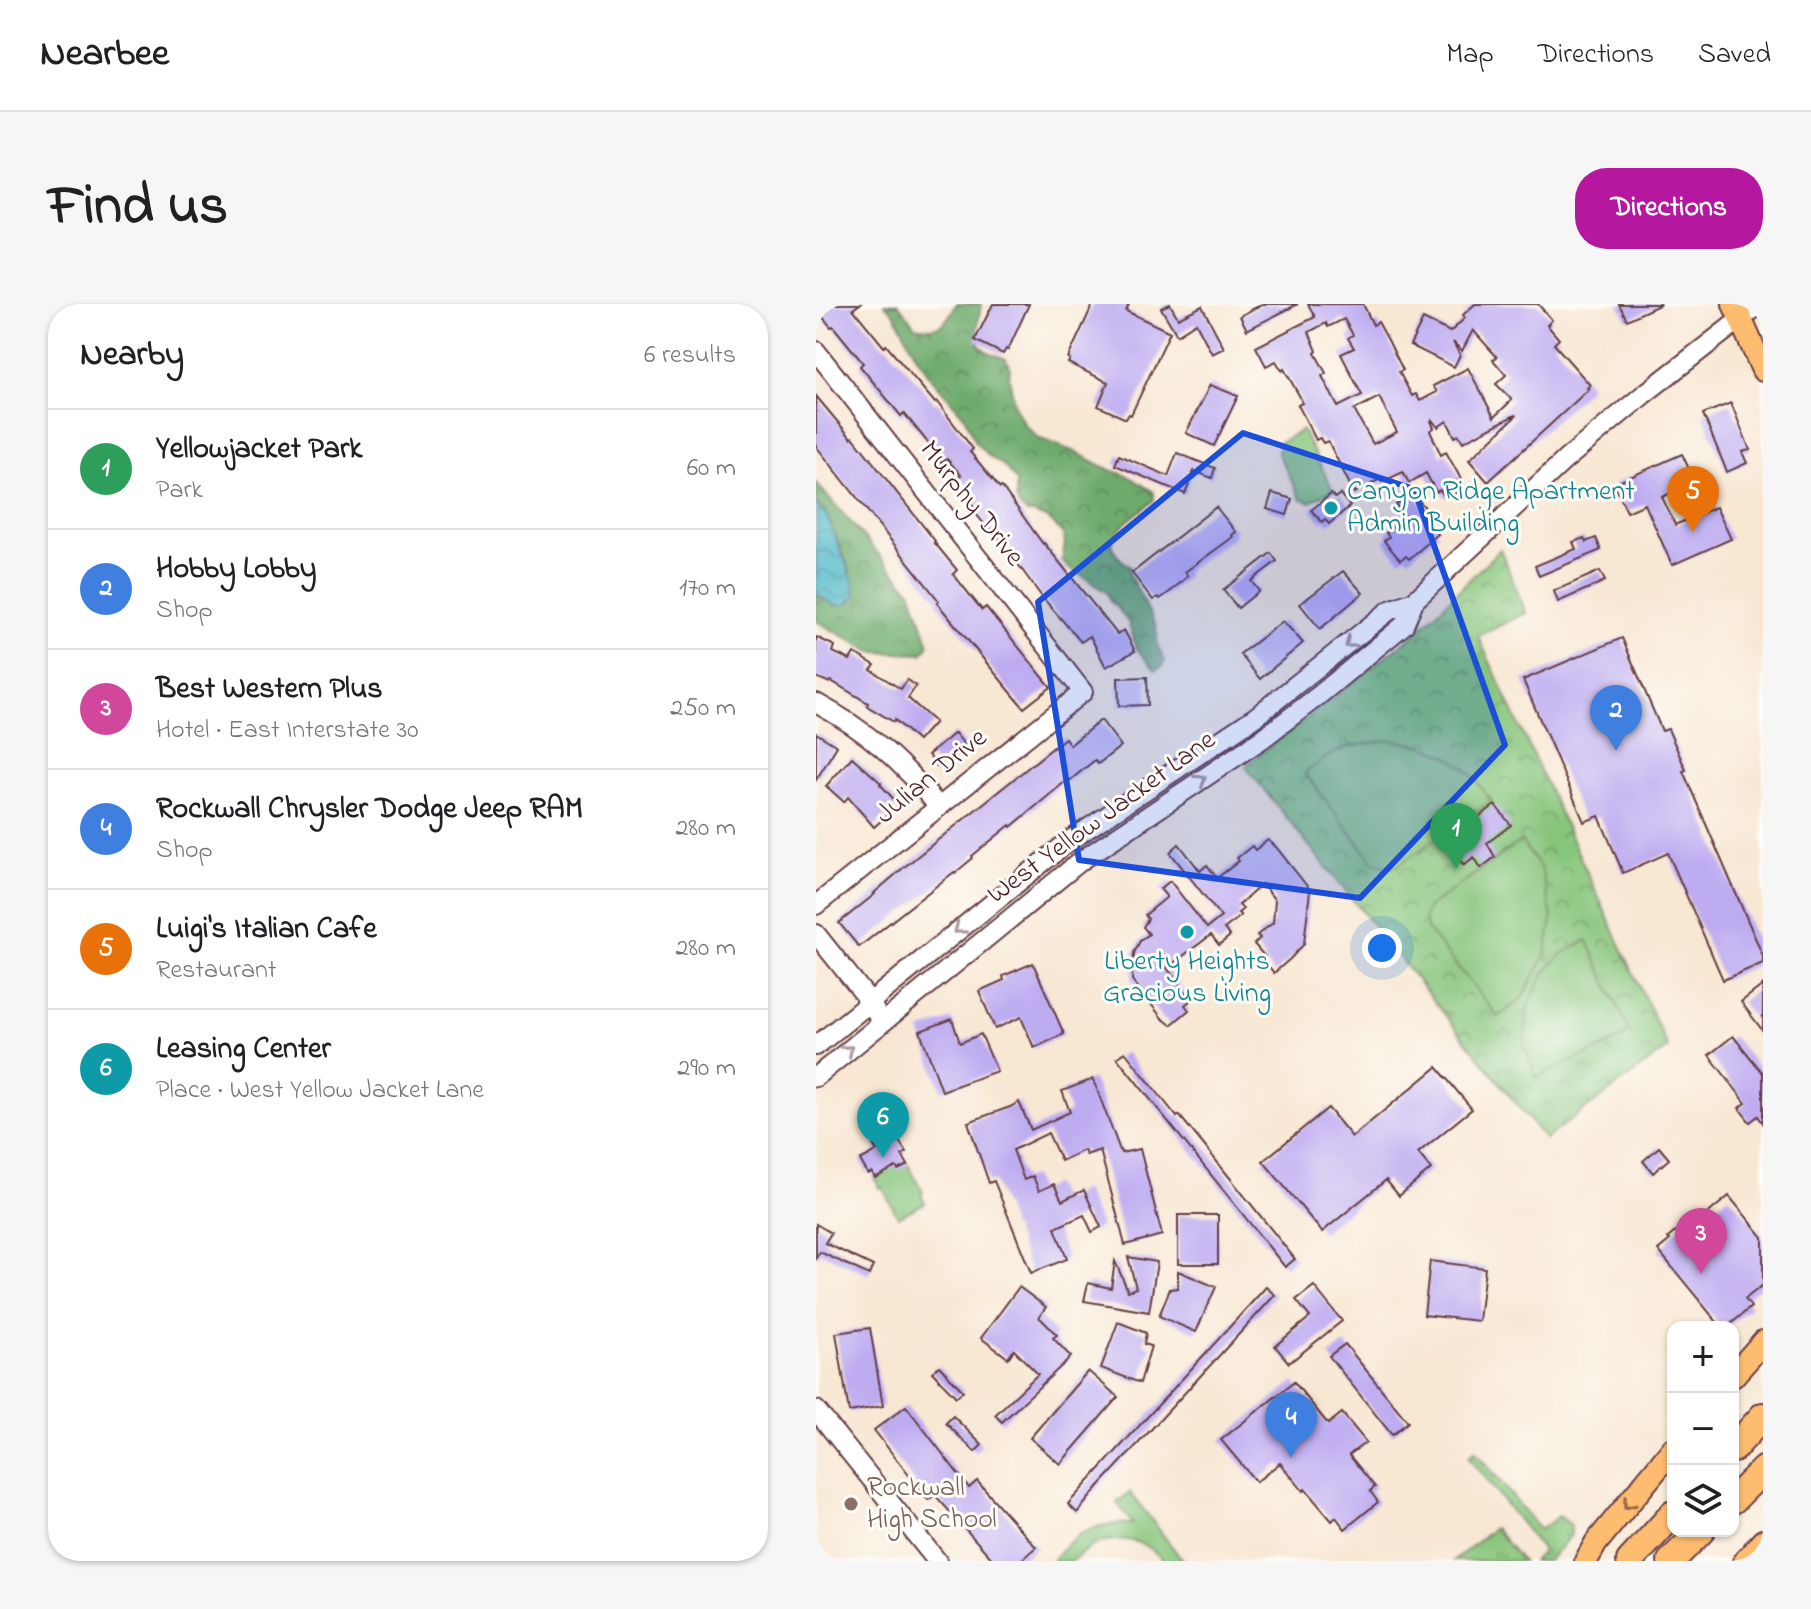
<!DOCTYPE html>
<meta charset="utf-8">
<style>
:root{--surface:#fff;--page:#f6f6f6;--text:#202124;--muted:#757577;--line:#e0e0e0;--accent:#b5179e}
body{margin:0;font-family:"Indie Flower",sans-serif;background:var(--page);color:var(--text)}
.controls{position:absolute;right:24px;bottom:24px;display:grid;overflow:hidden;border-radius:16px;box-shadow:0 2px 6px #0004}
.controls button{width:72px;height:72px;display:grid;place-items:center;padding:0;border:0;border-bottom:2px solid var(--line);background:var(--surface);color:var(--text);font:40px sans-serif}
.you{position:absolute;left:566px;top:644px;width:28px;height:28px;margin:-20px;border:6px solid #fff;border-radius:50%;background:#1a73e8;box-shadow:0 0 0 12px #1a73e833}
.badge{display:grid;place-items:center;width:52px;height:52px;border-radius:50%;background:var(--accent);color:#fff;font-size:26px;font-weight:700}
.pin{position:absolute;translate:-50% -66px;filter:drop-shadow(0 2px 4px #0008)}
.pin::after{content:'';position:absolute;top:42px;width:28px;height:24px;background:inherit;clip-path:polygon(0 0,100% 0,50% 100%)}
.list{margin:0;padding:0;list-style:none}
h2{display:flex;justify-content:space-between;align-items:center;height:104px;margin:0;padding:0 32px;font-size:34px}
h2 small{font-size:26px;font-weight:400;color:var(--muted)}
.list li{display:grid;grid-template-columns:52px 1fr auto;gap:24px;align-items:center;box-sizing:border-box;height:120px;padding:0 32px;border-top:2px solid var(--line)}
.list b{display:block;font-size:30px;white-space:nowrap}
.list p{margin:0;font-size:26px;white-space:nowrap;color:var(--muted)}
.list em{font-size:26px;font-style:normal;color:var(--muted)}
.icon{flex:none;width:44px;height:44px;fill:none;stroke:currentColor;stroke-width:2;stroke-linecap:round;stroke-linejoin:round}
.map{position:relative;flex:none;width:947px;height:1257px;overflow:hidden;border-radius:32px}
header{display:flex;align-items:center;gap:48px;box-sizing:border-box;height:112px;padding:0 40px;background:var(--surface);border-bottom:2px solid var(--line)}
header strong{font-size:38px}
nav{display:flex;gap:44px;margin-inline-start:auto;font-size:28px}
.intro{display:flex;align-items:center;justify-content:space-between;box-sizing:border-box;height:192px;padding:0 48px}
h1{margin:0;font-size:56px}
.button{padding:20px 36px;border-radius:32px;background:var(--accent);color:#fff;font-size:28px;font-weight:700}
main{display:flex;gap:48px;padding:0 48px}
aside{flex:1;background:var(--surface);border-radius:32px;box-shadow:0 2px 6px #0004}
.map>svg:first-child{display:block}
</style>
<header>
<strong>Nearbee</strong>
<nav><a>Map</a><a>Directions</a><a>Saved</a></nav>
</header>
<div class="intro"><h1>Find us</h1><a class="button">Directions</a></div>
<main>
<aside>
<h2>Nearby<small>6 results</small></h2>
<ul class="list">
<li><span class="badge" style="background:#2e9e5b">1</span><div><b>Yellowjacket Park</b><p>Park</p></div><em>60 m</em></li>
<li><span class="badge" style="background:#3f7fe0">2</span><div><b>Hobby Lobby</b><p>Shop</p></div><em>170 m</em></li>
<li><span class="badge" style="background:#d1479c">3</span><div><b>Best Western Plus</b><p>Hotel · East Interstate 30</p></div><em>250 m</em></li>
<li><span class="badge" style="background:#3f7fe0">4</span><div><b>Rockwall Chrysler Dodge Jeep RAM</b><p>Shop</p></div><em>280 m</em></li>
<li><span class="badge" style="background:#e8710a">5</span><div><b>Luigi's Italian Cafe</b><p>Restaurant</p></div><em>280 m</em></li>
<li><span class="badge" style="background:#0f9aa8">6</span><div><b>Leasing Center</b><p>Place · West Yellow Jacket Lane</p></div><em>290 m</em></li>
</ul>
</aside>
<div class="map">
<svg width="947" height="1257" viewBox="0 0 947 1257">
<defs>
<pattern id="grass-tufts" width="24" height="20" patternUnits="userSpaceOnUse" patternTransform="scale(2)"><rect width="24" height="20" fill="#87c57c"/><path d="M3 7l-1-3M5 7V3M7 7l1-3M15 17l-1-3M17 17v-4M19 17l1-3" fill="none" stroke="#709f66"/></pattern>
<pattern id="forest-crowns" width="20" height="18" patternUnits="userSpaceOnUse" patternTransform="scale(2)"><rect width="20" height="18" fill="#6daa6c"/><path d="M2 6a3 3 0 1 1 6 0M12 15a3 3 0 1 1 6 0" fill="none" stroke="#5c8a59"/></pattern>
<pattern id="park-crowns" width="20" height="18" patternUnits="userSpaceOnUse" patternTransform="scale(2)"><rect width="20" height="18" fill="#87c57c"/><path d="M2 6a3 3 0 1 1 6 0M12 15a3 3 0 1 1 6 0" fill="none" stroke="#709f66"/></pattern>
<pattern id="water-waves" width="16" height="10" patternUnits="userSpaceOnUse" patternTransform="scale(2)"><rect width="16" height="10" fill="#4cb8c9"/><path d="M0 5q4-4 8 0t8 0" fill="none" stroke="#4195a3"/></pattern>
</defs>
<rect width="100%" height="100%" fill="#fdfcf7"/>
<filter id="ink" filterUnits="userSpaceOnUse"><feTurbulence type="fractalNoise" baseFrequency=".0125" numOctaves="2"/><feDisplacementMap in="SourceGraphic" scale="16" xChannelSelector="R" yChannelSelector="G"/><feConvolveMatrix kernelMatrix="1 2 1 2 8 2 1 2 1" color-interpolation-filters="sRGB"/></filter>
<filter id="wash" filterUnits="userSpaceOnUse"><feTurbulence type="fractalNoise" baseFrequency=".006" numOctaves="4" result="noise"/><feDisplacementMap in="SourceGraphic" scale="32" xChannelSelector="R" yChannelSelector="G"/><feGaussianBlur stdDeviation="1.8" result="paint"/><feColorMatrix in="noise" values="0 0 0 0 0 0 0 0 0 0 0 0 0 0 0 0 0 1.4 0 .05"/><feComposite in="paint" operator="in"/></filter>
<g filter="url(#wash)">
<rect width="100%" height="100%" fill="#f8e7d3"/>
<g fill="url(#grass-tufts)" stroke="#687254" stroke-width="2">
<path d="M659,1147l65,79 19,-14 12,9v10l-23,26h-15l10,-10 -75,-94z"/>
<path d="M678,1224l28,33h-68z"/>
</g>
<g fill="url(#forest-crowns)" stroke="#5c644c" stroke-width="2">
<path d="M69,0h13l17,22c24,5 30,0 41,-22h25l-4,26 2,15 7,6 20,8 4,9 -1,9 6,30 9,17 14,14 37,14 35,18 18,6 26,16v8c-11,11 -46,30 -41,48 2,9 12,14 18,20l-2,5 27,53 2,21 7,14 -3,6 -7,3 -18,-21 -9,-27 -11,-15 -7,-6 -3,-8 -23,-16 -16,-9 -6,-7 3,-18 -2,-9 -13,-14 -17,-7h-6l-7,-6 -4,-8v-18l-12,-15 -15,-10 -13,-13 -11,-26 -34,-39 -15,-23 -22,-42z"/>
<path d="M0,179l96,109 17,53 -7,9 -50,-2 -56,-31v-27l19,11 15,-34 -25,-60 -9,-8z"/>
</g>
<path fill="url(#park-crowns)" stroke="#687254" stroke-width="2" d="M684,245l26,64 -48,23 190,412 -123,91 -300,-373 170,-132z"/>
<g fill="#87c57c" stroke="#687254" stroke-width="2">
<path d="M486,126l31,60 -23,12 -9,-3 -24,-47 3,-10z"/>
<path d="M575,436c30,4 59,12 81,35 7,8 13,18 19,26l-94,65 -6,2 -18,-6 -68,-89 21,-16 21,-10z"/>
<path d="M705,537l20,28 11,48 -6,37 -24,44 -24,19 -71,-88c-3,-8 -4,-15 2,-22z"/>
<path d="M771,636l41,88 -5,10 -87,40 -12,-34 4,-38 15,-31 19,-21z"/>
<path d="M92,861l15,27 -2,2 4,9 -27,14 -16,-30 -2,1 -6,-10 8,-4 -3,-7z"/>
<path d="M314,1188l53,69h-19c-26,-29 -65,-28 -91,0h-20c19,-29 46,-40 80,-37l-16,-21z"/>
</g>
<path fill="url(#water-waves)" stroke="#4b6c7a" stroke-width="2" d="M0,199l11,13 27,68 2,10c-12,20 -25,9 -40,0z"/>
<g id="blocks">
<g fill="#beacf1" fill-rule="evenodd">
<path d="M5,0h39l-7,5 31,38 2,-2 49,58 2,-1 36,47 -3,3 30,36 2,-1 41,57 1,-1 73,91 7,-4 11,21 -29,16 -16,-31 -9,6 -39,-45 -50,-68 -3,1 -16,-20 2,-2 -22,-26 8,-7 -14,-16 -6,4 -10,-12 2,-2 -29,-36 -3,3 -41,-50 3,-3 -30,-37 -2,1 -15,-18z"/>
<path d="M177,0h36l-21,46 -2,-1 -3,5 -28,-14z"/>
<path d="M277,0h36l-3,7 44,21 -39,83 -2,-1 -3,5 -28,-13 10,-24 -40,-19 2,-4 -2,-1z"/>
<path d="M354,0l8,14 24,-12 22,42 -12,6 -16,-31 -19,12 -16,-27z"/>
<path d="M446,0h36l-51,26 -7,-14z"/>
<path d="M492,0h55l10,21 5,-3 10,18 15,30 -4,2 13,24 4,-2 4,7 17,-9 -4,-6 35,-18 26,49 18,-17 -16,-16 10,-9 -13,-15 4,-3 -24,-27 -11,21 -9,-9 7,13 -6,12 -44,-22 13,-26 27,13 15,-14 -2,-3 12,-11h63l14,16 -5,5 12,14 -5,5 36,41 -3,3 2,1 -101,93 -19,-22 47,-44 -1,-1 -52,27 -4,-7 -4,2 -8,-16 -9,6 -6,-7 -1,1 3,7 -4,3 11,24 5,-3 15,27 -3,2 1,3 -2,1 3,6 -14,7 -6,-8 -4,2 -10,-19 -17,10 -6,-11 -21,10 -2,-3 -26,14 -26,-52 -5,2 -3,-5 -4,2 -18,-35 4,-2 -2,-6 -16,-28 -2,2 -6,-10 -10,5 -10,-19 59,-30zM528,15l9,16 -5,3 6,10 -13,6 21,41 -24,12 -16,-31 4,-3 -11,-20 2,-2 -8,-19 17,-9 2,4zM563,93l18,35 -24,12 -19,-34z"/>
<path d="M803,0h42l-34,16z"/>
<path d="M394,81l28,11 -24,50 -28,-13z"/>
<path d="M0,92l35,42 2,-1 82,104 -1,1 23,28 -4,4 29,36 4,-3 65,80 -27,21 -87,-105 2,-2 -123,-155z"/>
<path d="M915,99l19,47 -8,2 5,11 -20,9 -24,-58z"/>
<path d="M361,149l38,15 -3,10 -18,-7 -9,23 -70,-29 4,-10 49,21z"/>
<path d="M866,150l13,28 -33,15 13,28 41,-18 15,32 -59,26 -27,-61 -18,8 -13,-28z"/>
<path d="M596,188l28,34 -5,4 3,4 -29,25 -3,-3 -6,4 -16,-19 5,-4 -3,-4 20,-16 -10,-12z"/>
<path d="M456,189l20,6 -5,16 -20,-6z"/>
<path d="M515,190l4,4 5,-4 10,12 -21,18 -4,-5 -3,3 -11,-12z"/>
<path d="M400,203l20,25 -4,3 1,2 -48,35 3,4 -17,15 -11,8 -2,-2 -5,3 -21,-27z"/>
<path d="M768,234l2,4 10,-4 5,12 -62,26 -4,-10 41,-17 -3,-7z"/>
<path d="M455,249l6,8 -26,20 8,10 -21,17 -15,-18z"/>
<path d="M527,267l20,22 -43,36 -20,-25z"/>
<path d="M784,267l5,10 -47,21 -4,-11z"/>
<path d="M467,317l20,22 -43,36 -20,-25z"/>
<path d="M0,333l19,9 -2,6 17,8 4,-7 21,12 -4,5 30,19 6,-9 9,6 -8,12 27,24 -17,19 -23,-21 -1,2 -27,-16 1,-3 -37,-22 -1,2 -14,-6z"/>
<path d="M806,334l40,93 6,-2 18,41 -3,1 80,185v7l-40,17 -55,-127 -45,20 -24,-57 -15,6 -61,-142z"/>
<path d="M331,373l1,28 -29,1 -1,-28z"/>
<path d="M285,416l20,26 -23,18 -3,-4 -27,22 -1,-2 -56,47 -1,-2 -38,31 1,2 -18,15 -1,-1 -95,75 -20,-24 36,-29 -1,-1 29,-25 162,-130 5,7z"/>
<path d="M0,429l21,13 -21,34z"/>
<path d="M139,429l15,19 -17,14 -7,-8 -9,8 -9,-11z"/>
<path d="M36,453l29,26 -1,1 19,21 -25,22 -26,-30 -4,5 -18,-16z"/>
<path d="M679,501l16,20 -24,18 8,14 -14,11 -7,-11 -10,8 -20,-25 24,-20 2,3z"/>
<path d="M452,536l8,7 34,43 -6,54 -14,15 -16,14 -11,-14 2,-2 -11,-13 6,-6 -3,-3 16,-12 2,-23 -13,-16 -23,21 4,4 -5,4 3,3 -17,13 6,7 -11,9 -8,-10 -44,33 24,32 -6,5 4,5 -18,15 -9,-7 -30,-38 2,-27 6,-12 9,-7 -6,-7 5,-8 -3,-4 22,-18 -7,-8 10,-8 37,47 14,-11 -51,-65 9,-8 21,27 7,-6 10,13 22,-17 -2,-3 15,-12 3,4z"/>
<path d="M217,659l31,71 -30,14 -13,-31 -26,12 -16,-38 25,-11 -1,-4z"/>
<path d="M947,681v46l-22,-29z"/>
<path d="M136,715l8,24 21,-9 16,37 -55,20 -22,-60z"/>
<path d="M917,732l30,37v50l-5,-7 -8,6 -11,-14 7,-5 -37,-48z"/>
<path d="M309,748l52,65 2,-2 23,28 93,116 -10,8 -168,-209z"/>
<path d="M621,763l35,42 -54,44 13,16 -32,27 -13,-16 -64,52 -59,-71 65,-53 24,29z"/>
<path d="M277,775l28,74 19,-4 22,86 -37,10 -25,-95 -14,5 -2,-5 -23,11 -13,-28 -35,17 11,30 9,-4 6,15 15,-7 8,17 22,-11 17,37 -9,5 -8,-17 -29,13 12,31 -36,14 -37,-92 -5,2 -21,-61 42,-15 9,-5 12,28 39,-18 -8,-21z"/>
<path d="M76,834l3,5 4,-2 7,11 -4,3 6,10 -10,5 -2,-3 -21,11 -3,-6 -4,2 -8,-14 17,-9 -4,-7 11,-5 1,3z"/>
<path d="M843,843l10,12 -16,14 -10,-12z"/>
<path d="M913,892l34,41v48l-18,14 6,8 -24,20h-6l-63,-77 12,-10 -2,-2 15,-13 5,5z"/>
<rect x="362" y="911" width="40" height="49"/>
<path d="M0,920l15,9 -6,10 48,23 -4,9 -49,-23 -4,6z"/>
<path d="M312,953l29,5 -8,50 -65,-11 4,-18 23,5 4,-27 13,30 8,-3z"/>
<path d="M614,957l55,7 -6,53 -55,-6z"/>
<path d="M362,967l38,16 -20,45 -37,-16 11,-27 8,-1z"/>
<path d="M498,982l28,35 -53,42 -14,-17 35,-29 -14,-17z"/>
<path d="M203,983l27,20 -7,10 18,18 -4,3 18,19 -69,65 -7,-7 43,-41 -24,-24 -6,8 -27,-20z"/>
<path d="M450,983l9,8 -176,191 -22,27 -9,-9z"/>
<path d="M302,1018l28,11 -2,11 7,2 -11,37 -39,-15z"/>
<path d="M54,1024l13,78 -34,6 -13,-79z"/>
<path d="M529,1040l63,78 -16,13 -63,-79z"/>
<path d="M123,1062l24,25 -7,6 -24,-25z"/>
<path d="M272,1067l30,26 -58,67 -30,-26z"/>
<path d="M478,1078l34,42 14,-11 24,29 -17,13 26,32 -5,4 8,11 -33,27 -9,-12 -4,4 -27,-32 -2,2 -23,-28 -24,19 -35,-42z"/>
<path d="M90,1102l63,82 8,-7 59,66 -16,14h-26l-59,-66 -7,5 -54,-70z"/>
<path d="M137,1112l29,29 -7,7 -29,-29z"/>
</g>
</g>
</g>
<g filter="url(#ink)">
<use href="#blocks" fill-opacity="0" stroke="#643d44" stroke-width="2"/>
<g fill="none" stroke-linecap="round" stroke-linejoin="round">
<defs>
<g id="minor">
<path d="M0,47l267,341 -267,213"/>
<path d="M0,399c52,28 85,58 122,103"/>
<path d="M0,630l55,69 5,10"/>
<path d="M0,742l253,-205 185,-123 136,-108 24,-9 151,-141 78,-65 117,-91"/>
<path d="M0,773l266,-217 180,-121 56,-43 86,-71 10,-24"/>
<path d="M0,1106l121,151"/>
</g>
<g id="major">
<path d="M918,0l29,66"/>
<path d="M917,1072l30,-34"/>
<path d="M770,1257l10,-18 77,-94"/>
<path d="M929,1257l18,-20"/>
</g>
<g id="highway">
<path d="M917,1145l30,-33"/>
<path d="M917,1196l30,-30"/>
<path d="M814,1257l43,-47"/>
<path d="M855,1257l30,-30"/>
</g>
</defs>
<use href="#minor" stroke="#643d44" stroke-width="22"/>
<use href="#major" stroke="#643d44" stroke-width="26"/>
<use href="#highway" stroke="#643d44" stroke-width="30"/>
<use href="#minor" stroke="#fff" stroke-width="18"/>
<use href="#major" stroke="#febc70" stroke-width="22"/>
<use href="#highway" stroke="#febc70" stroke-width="26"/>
</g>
<defs><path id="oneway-chevron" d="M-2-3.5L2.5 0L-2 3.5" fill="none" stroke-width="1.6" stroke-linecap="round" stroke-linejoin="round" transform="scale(2)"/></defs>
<g stroke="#ae9aa0">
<use href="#oneway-chevron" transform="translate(534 339) rotate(141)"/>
<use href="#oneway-chevron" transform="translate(385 476) rotate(-34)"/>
<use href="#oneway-chevron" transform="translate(143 625) rotate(141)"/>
<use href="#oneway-chevron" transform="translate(32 746) rotate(-40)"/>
</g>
<use stroke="#9b664a" href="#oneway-chevron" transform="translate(812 1200) rotate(129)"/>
</g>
<path fill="#1d4ed8" fill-opacity="0.2" stroke="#1d4ed8" stroke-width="6" stroke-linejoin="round" d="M427,129l171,56 91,256 -145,153 -281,-38 -41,-258z"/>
<g fill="#0f9aa8" stroke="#fdfcf7" stroke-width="3">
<circle cx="515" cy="204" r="8"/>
<circle cx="371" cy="628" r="8"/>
</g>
<circle fill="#8d6e63" stroke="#fdfcf7" stroke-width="3" cx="35" cy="1200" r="8"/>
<g text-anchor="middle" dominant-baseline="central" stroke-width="6" stroke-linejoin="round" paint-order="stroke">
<g font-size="28" fill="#0d838f" stroke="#fdfcf7" text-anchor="start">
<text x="531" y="188">Canyon Ridge Apartment<tspan x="531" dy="32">Admin Building</tspan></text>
<text x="371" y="658" text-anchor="middle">Liberty Heights<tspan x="371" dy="32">Gracious Living</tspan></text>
</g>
<g font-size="28" fill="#4a1f2b" stroke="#fdfcf7">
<text transform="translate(155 200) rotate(52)">Murphy Drive</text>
<text transform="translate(116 473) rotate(-39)">Julian Drive</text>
<text transform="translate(286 514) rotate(-36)">West Yellow Jacket Lane</text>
</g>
<g font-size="28" fill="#785e54" stroke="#fdfcf7" text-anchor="start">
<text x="51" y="1184">Rockwall<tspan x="51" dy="32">High School</tspan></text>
</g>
</g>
</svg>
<div class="controls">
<button>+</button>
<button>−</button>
<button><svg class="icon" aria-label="layers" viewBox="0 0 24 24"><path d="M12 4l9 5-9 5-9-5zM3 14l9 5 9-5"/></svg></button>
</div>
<div class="you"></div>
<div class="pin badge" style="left:640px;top:565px;background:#2e9e5b">1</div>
<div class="pin badge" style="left:800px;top:447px;background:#3f7fe0">2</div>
<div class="pin badge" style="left:885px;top:970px;background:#d1479c">3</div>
<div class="pin badge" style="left:475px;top:1154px;background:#3f7fe0">4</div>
<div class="pin badge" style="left:877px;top:228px;background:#e8710a">5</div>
<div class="pin badge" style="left:67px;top:854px;background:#0f9aa8">6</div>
</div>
</main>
